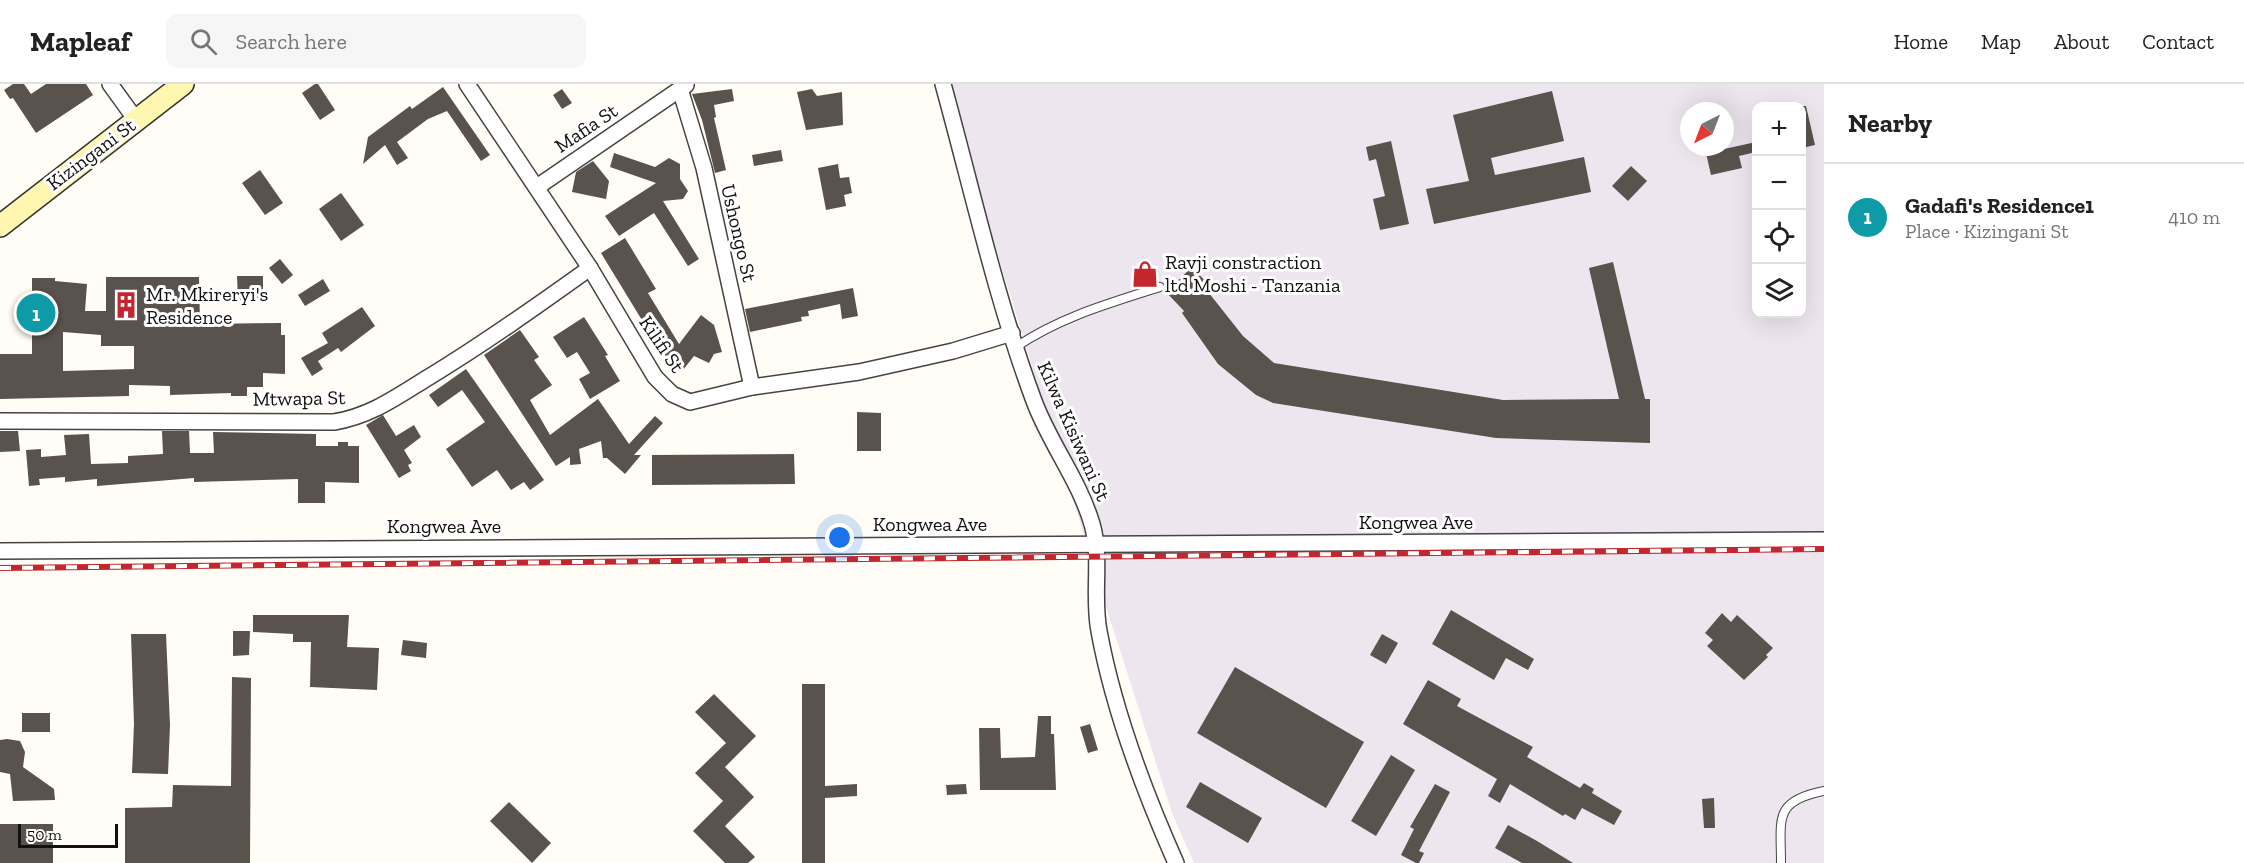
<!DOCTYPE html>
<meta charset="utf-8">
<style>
:root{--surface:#fff;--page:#f6f6f6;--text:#222;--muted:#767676;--line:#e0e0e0;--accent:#ea580c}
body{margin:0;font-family:"Zilla Slab",serif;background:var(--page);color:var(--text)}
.controls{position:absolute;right:18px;top:18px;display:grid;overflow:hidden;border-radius:12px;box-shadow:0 6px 24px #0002}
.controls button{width:54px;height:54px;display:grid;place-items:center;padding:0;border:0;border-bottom:2px solid var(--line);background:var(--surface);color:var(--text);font:30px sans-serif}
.compass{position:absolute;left:1680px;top:18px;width:54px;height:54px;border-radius:50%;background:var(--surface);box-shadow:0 6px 24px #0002;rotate:222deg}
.scale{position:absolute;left:18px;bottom:15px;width:100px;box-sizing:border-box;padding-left:6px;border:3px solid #111;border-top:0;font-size:16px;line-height:21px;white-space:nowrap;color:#111;-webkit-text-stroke:4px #fff;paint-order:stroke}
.you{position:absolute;left:840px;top:454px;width:21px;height:21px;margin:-15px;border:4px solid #fff;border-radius:50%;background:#1a73e8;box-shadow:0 0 0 9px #1a73e833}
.badge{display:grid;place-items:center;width:39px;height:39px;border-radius:50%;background:var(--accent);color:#fff;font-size:20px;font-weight:700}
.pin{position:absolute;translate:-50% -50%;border:3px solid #fff;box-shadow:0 2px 6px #0006}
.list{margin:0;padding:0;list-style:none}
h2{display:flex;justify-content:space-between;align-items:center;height:78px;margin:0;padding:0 24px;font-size:26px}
h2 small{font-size:20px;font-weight:400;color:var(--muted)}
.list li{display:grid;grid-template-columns:39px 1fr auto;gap:18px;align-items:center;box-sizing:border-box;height:108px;padding:0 24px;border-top:2px solid var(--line)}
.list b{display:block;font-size:22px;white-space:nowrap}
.list p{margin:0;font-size:20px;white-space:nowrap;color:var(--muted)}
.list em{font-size:20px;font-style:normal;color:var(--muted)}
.icon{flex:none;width:33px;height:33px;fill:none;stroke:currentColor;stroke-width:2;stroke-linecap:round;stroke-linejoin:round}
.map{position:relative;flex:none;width:1824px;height:779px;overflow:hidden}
header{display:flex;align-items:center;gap:36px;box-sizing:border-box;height:84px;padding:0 30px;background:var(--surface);border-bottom:2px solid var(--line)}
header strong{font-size:28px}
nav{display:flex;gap:33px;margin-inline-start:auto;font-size:21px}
.search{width:420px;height:54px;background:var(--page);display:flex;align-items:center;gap:15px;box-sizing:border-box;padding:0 21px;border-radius:12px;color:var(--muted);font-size:22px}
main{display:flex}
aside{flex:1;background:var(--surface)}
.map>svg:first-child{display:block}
</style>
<header>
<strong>Mapleaf</strong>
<div class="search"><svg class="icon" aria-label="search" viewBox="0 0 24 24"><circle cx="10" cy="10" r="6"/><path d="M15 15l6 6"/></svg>Search here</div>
<nav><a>Home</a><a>Map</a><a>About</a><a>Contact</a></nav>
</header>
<main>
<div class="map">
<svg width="1824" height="779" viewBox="0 0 1824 779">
<rect width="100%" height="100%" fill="#fffdf5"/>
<path fill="#eee6ef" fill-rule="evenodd" d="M950,0h874v779h-630l-22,-50 -70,-219 -145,-472zM1756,22h46v208h-46zM1689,27h36v36h-36z"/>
<g fill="#5a524d" fill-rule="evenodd">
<path d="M13,0h11l7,10 15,-10h40l7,11 -57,38 -23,-35 -3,1 -6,-9z"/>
<path d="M315,0h3l17,26 -15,10 -18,-27z"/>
<path d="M443,3l47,68 -9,6 -34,-50 -19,8 -31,23 11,16 -11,7 -12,-20 -22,19 5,-27 42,-31 2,3z"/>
<path d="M562,5l10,14 -10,6 -9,-14z"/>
<path d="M732,5l2,12 -20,4 2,12 -2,1 12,52 -11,3 -13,-53 -10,-26z"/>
<path d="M812,5l5,7 25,-4 1,33 -37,5 -9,-38z"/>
<path d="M1552,7l12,50 -73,17 4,17 89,-18 7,35 -157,32 -8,-35 43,-8 -16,-66z"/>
<path d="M1802,22h4l9,39 -13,3z"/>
<path d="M1391,57l18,83 -29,6 -7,-31 12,-3 -9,-37 -7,2 -3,-14z"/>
<path d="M1756,58v10l-17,4 3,12 -31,7 -5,-22z"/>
<path d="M781,66l2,11 -29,5 -2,-11z"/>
<path d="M614,69l41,14 14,-9 11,6v15l8,12 -5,8 -20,2 36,58 -11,7 -34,-53 -35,23 -14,-20 51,-33 -46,-16z"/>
<path d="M593,77l16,20 -3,18 -34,-7 4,-20z"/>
<path d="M838,80l2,14 9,-1 3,16 -8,2 2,11 -20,4 -8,-42z"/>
<path d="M1631,82l16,15 -19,20 -16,-15z"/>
<path d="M260,86l23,33 -18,12 -23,-32z"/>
<path d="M341,109l23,32 -23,16 -22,-32z"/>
<path d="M625,154l31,51 -8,4 31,51 22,-29 13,10 8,27 -8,2 -5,9 -15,-7 -11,14 -21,-17 -61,-100z"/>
<path d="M280,175l13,16 -11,9 -13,-16z"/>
<path d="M1613,178l32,137h5v44l-154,-5 -223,-35 -17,-8 -38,-31 -36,-51 2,-2 -18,-19 26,-25 17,18 -4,3 38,48 31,27 229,37 116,-1 -30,-131z"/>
<path d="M237,192h26v24h-25z"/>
<path d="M106,193h93l1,47 81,-1v12h4v39l-22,-1v14h-16v9h-16v-3l-61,2v-9l-41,-1v11l-129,3v-45h32v-76h23v3l32,3 -2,27h21zM63,248l38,3v11h33v23l-71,2z"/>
<path d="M323,195l7,12 -25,15 -7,-11z"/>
<path d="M853,204l5,28 -16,3 -2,-15 -32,7 1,5 -8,1 1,4 -52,11 -5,-23z"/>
<path d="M362,223l13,19 -34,26 -3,-4 -20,13 5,8 -11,7 -11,-18 27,-15 -6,-10z"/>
<path d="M584,233l24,38 -3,1 15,25 -30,18 -11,-20 11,-6 -13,-21 -10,6 -14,-21z"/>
<path d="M520,246l19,27 -5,3 18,25 -22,15 20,35 48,-36 31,45 26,-28 8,7 -29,32h7l-16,19 -18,-16h-4l-2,-17 -22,8 2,15 -11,1v-8l-14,9 -72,-111z"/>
<path d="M466,285l78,111 -14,10 -6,-8 -13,8 -14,-20 -25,17 -26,-38 39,-27 -23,-32 -24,17 -9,-12z"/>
<path d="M857,328l24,1v38h-24z"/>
<path d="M383,331l13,21 18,-11 7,12 -17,13 8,13 -4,2 3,6 -12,7 -33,-53z"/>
<path d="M0,347h18l2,20 -20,1z"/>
<path d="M162,347h27l1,22h24l-1,-21 103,2v12h22v-4h10v4h11v37l-34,-1v21h-27v-24l-104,3v-4l-97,8v-7l-32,3v-5l-26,2 1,6 -11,1 -3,-36 15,-1v8l25,-2 -2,-20 25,-1 2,30 37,-1v-7l35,-2z"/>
<path d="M794,370l1,30 -143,1v-30z"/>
<path d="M1451,526l83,49 -6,11 -22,-12 -12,22 -62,-36z"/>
<path d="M1722,529l9,9 6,-7 36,33 -7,7 2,2 -24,23 -37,-34 6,-6 -8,-7z"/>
<path d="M253,531h96l-2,32 32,1 -2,42 -67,-3 1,-45h-18v-8l-40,-2z"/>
<path d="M233,547h17l-1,24 -16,1z"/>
<path d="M131,550h35l4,91 -2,49 -36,-1 2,-49z"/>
<path d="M1382,550l16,9 -12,21 -16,-9z"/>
<path d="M403,556l24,3 -1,15 -25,-3z"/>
<path d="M1235,583l129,75 -38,66 -129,-75z"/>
<path d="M232,593l19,1 -1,185h-125v-55l47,-1 1,-22 58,1z"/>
<path d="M1428,596l33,19 -4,7 76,41 -6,10 53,31 4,-5 10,6 -2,4 30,18 -8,14 -32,-17 -7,12 -10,-6 -2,2 -53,-32 -10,19 -12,-7 9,-17 -94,-55z"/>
<path d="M802,600h23v102l32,-2v12l-32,2v65h-23z"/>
<path d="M714,610l42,42 -31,31 29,30 -29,29 30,31 -7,6h-23l-32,-32 30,-30 -28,-28 31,-30 -31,-31z"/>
<rect x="22" y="629" width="28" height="19"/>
<path d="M1038,632h13v18h3l2,56h-76l-1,-62h21l1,30 34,-1z"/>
<path d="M1090,640l8,26 -10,3 -8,-26z"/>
<path d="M7,655l13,2 5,11 -2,15 31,22 1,11 -42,1 -3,-27 -10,-2v-32z"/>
<path d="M1391,671l24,15 -39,66 -25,-15z"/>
<path d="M1200,698l62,36 -14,25 -62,-36z"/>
<path d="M966,700l1,10 -20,1 -1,-10z"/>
<path d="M1435,700l15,8 -31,59 5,2 -5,10h-3l-15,-8 13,-26 -4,-2z"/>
<path d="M1714,714l1,30h-11l-2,-29z"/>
<path d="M509,718l42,41 -19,20 -42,-42z"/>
<rect x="0" y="740" width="53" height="39"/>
<path d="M1508,741l29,16 36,22h-51l-27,-15z"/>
</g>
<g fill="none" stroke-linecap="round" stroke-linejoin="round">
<defs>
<g id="lane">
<path d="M1016,263c44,-30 94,-44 144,-60"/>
<path d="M1781,779c0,-44 -8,-62 43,-72"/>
</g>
<g id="street">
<path d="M110,0l26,36"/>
<path d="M467,0l123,184 65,109 17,17 18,8 62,-15 107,-15 94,-21 59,-18"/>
<path d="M943,0c29,105 53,215 91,317 16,43 45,79 58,123 10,35 0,71 7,107 14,77 45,160 77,232"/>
<path d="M680,5l24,79 48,219"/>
<path d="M537,103l149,-102"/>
<path d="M0,337l334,1c37,-6 64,-26 95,-45 56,-34 108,-71 161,-109"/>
<path d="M0,467l1824,-11"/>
</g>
<path id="secondary" d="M0,142l183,-142"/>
</defs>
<use href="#lane" stroke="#444" stroke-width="10"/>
<use href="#street" stroke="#444" stroke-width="18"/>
<use href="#secondary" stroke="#333" stroke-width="24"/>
<use href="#lane" stroke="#fff" stroke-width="8"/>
<use href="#street" stroke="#fff" stroke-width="15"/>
<use href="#secondary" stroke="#fff6b0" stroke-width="21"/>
<defs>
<path id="rail" d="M0,484l1824,-19"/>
</defs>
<use href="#rail" stroke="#c4262e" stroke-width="6"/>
<use href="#rail" stroke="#fff" stroke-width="4" stroke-dasharray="11" stroke-linecap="butt"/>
</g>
<defs>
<symbol id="shop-bare" viewBox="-9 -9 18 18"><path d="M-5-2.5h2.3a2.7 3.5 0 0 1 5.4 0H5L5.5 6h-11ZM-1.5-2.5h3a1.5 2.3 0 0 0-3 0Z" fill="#c4262e" stroke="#fff" stroke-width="2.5" paint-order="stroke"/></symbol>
<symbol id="building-bare" viewBox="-9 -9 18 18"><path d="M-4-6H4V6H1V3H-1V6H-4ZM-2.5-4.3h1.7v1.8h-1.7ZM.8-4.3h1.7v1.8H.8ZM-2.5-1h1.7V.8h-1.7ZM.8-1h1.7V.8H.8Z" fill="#c4262e" stroke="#fff" stroke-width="2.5" paint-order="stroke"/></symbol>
</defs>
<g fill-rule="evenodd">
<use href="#shop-bare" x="1126" y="171" width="38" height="38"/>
<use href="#building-bare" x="107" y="202" width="38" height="38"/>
</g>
<g text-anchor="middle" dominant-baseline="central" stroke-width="6" stroke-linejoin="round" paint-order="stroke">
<g font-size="20" fill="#111" stroke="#fff">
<text transform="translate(586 44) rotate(-34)">Mafia St</text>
<text transform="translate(91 70) rotate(-37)">Kizingani St</text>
<text transform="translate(739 149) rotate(77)">Ushongo St</text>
<text transform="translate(662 260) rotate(56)">Kilifi St</text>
<text transform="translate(299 314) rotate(-1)">Mtwapa St</text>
<text transform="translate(1074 347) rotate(66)">Kilwa Kisiwani St</text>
<text x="1416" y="438">Kongwea Ave</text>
<text x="930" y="440">Kongwea Ave</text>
<text x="444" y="442">Kongwea Ave</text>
</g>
<g font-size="20" fill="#111" stroke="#fff" text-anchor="start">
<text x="1165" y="178">Ravji constraction<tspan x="1165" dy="23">ltd Moshi - Tanzania</tspan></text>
<text x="146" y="210">Mr. Mkireryi's<tspan x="146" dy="23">Residence</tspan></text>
</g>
</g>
</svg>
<div class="controls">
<button>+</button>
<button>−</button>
<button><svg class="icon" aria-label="locate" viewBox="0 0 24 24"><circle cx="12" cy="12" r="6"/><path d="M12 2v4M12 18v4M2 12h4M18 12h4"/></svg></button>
<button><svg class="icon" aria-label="layers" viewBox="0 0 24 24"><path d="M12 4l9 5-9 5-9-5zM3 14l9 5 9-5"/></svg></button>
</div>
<svg class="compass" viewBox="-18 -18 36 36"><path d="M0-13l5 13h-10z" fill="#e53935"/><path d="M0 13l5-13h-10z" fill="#767676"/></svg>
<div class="scale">50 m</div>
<div class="you"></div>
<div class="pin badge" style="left:36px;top:229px;background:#0f9aa8">1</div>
</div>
<aside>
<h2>Nearby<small></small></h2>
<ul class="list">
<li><span class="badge" style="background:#0f9aa8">1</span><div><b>Gadafi's Residence1</b><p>Place · Kizingani St</p></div><em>410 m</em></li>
</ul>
</aside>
</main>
